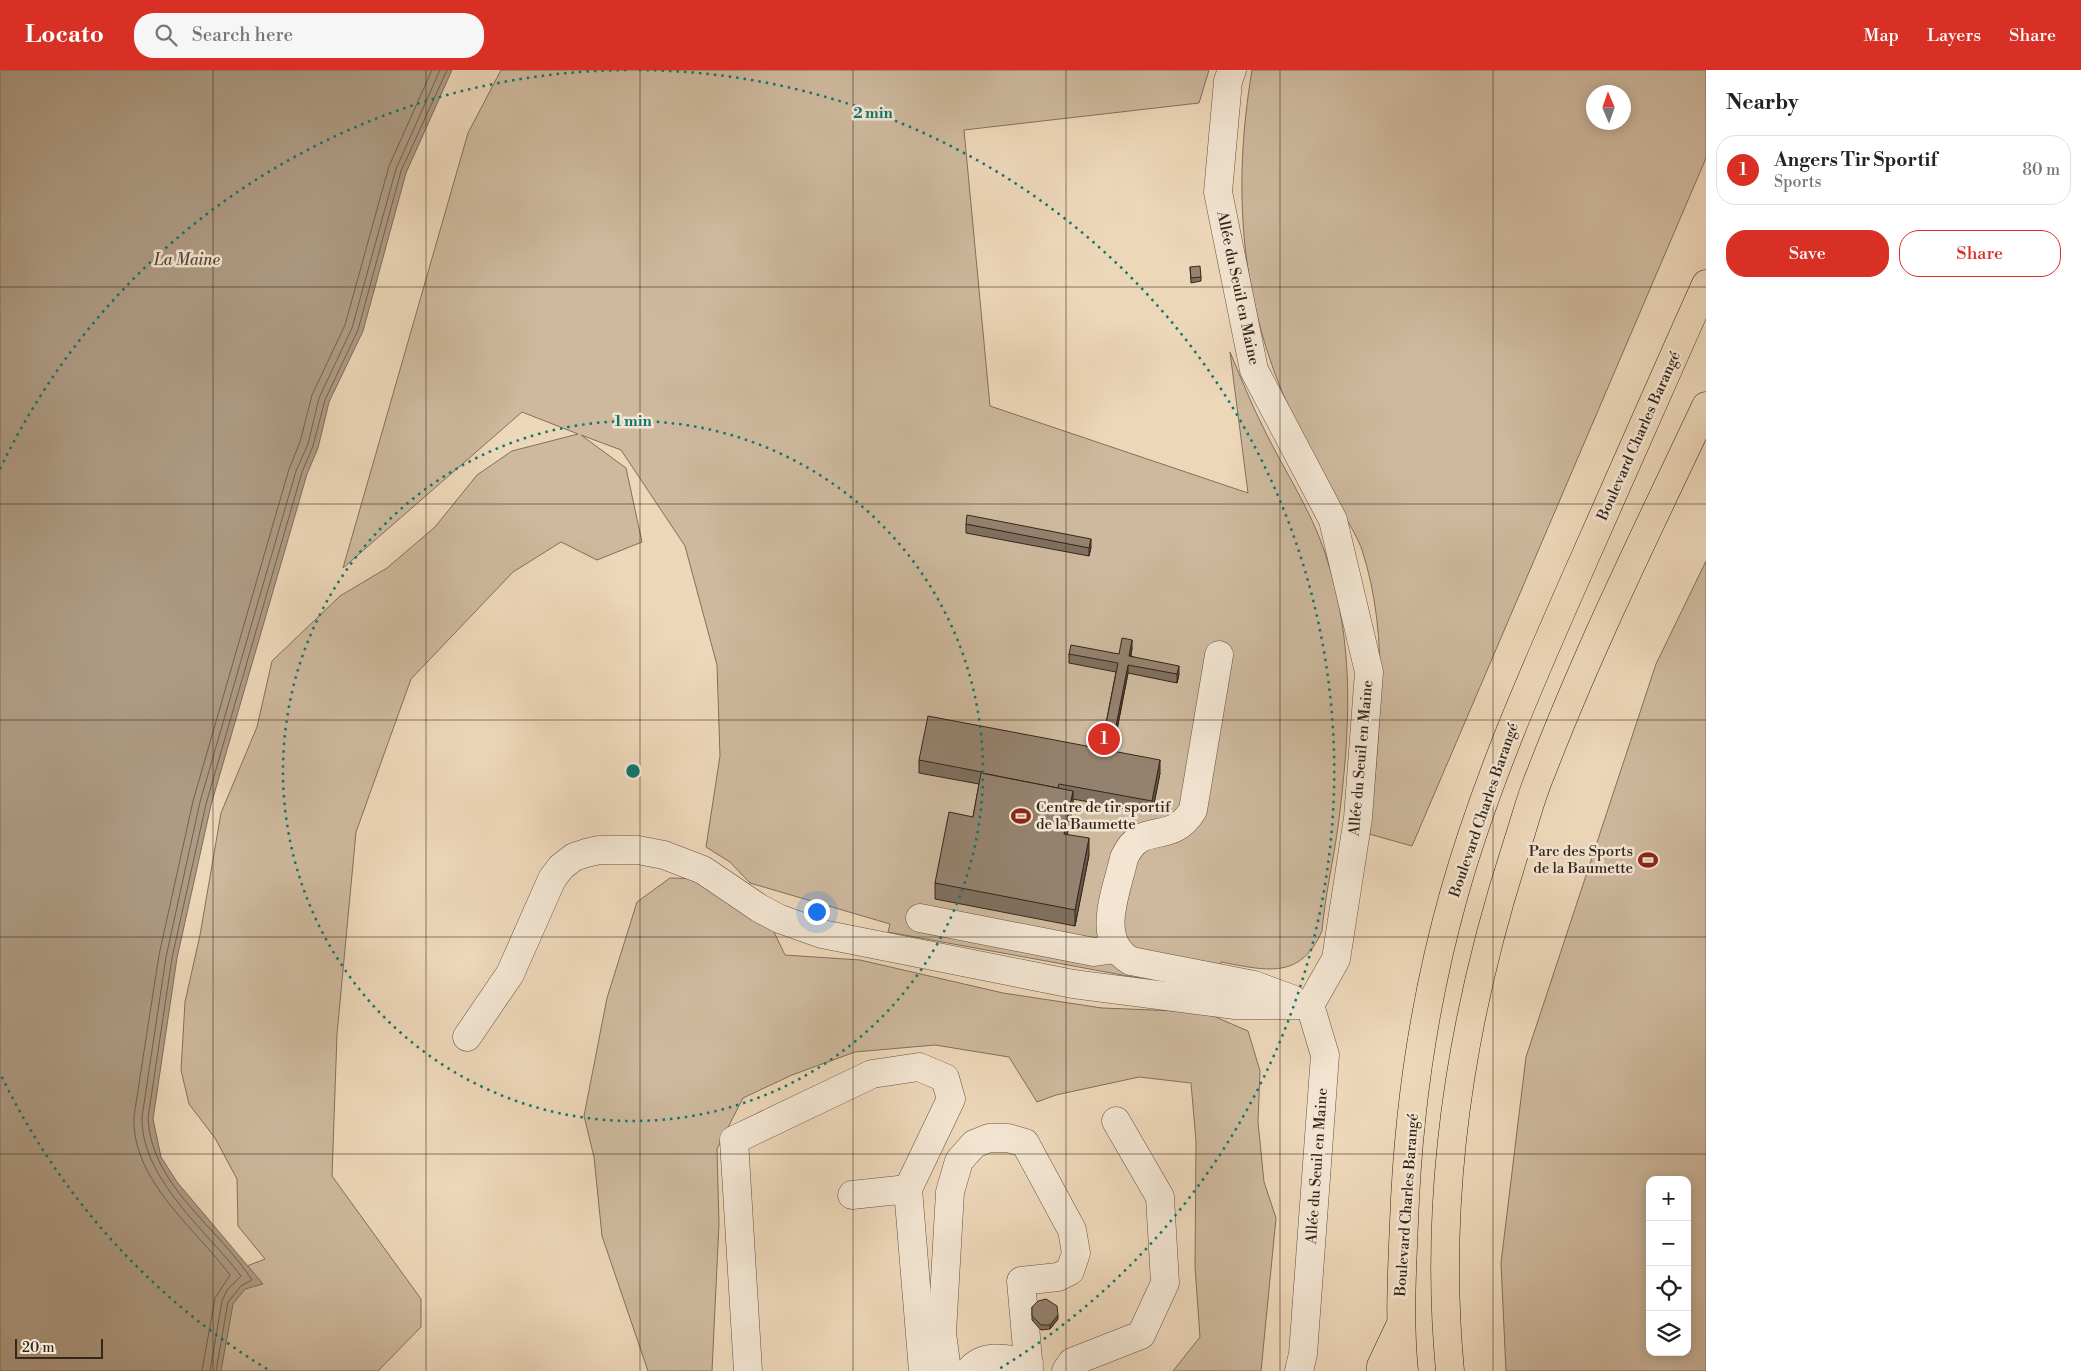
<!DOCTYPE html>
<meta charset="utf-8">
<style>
:root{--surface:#fff;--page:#f6f6f6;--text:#222;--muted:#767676;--line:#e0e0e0;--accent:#d93025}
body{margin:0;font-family:"Libre Bodoni",serif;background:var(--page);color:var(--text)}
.controls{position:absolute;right:15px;bottom:15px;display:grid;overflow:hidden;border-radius:10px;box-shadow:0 2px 12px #0003}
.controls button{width:45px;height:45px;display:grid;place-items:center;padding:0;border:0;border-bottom:1px solid var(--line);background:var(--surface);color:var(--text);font:25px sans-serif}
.compass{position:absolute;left:1586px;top:15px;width:45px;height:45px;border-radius:50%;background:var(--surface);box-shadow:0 2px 12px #0003;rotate:358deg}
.scale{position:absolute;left:15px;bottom:12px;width:88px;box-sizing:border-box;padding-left:5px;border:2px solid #35261c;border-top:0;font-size:14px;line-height:18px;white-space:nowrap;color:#35261c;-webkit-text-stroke:4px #f3e5d2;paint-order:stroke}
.you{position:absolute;left:816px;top:841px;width:18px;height:18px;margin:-12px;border:4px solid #fff;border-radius:50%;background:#1a73e8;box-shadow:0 0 0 8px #1a73e833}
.badge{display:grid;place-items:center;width:32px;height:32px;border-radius:50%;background:var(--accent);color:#fff;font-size:16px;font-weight:700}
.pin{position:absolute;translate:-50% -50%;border:2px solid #fff;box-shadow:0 1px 5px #0006}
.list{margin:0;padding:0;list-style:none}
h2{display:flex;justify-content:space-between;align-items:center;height:65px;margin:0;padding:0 20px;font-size:21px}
h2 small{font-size:16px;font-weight:400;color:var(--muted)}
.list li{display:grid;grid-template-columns:32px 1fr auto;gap:15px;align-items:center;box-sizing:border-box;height:70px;margin:0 10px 10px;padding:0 10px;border:1px solid var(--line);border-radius:20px}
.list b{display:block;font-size:19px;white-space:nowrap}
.list p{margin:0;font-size:16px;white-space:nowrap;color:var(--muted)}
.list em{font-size:16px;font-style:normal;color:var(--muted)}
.actions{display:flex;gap:10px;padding:15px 20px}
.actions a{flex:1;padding:11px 0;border:1px solid var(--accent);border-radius:20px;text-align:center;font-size:18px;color:var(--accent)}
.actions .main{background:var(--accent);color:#fff}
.icon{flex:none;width:28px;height:28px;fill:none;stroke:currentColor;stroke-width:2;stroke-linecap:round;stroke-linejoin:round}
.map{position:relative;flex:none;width:1706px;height:1301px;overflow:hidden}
header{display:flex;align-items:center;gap:30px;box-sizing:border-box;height:70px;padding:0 25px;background:var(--accent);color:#fff}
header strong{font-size:24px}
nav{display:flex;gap:28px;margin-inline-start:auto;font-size:18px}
.search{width:350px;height:45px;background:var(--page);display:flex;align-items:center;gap:12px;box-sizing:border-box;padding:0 18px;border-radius:20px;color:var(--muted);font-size:19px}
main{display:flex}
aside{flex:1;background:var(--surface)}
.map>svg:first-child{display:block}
</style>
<header>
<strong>Locato</strong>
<div class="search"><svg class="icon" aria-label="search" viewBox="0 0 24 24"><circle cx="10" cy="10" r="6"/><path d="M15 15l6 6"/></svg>Search here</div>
<nav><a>Map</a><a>Layers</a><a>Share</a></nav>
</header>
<main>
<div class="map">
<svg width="1706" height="1301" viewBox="0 0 1706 1301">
<rect width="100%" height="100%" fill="#edd7b9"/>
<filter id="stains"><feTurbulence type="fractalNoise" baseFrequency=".004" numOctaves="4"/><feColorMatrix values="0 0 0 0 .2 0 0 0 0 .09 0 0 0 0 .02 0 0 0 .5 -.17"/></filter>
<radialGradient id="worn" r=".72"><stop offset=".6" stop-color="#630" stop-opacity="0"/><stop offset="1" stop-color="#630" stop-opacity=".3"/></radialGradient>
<g fill="#ceb99e" stroke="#82705d" fill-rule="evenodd">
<path d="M501,0h708l-10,33 -235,27 26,276 258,87 -18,-141c11,26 22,54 35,79 20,41 46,79 60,122 31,92 25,179 13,274 -5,35 -13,69 -16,104 -22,50 -57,39 -101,31l-6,30 -327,-60 2,-8 -140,-41 -20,-21 -24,-15 14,-91 -3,-91 -32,-119 -64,-96 -40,-15 45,33 16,74 -45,18 -36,-18 -48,30 -102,107 -55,153 -19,202 -5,142 89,123v28l-43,44h-208l54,-96 41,-16 -27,-33 -1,-47 -22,-41 -26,-34 -8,-34 4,-68 15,-67 21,-122 36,-86 15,-66 68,-65 47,-28 48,-41 42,-52 35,-24 66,-17 -56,-22 -179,156 125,-435z"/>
<path d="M1252,0h454v88l-294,688 -43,-12c10,-91 22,-196 -7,-284 -4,-12 -12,-24 -18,-36 -17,-34 -36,-68 -53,-102 -51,-111 -59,-222 -39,-342zM1594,22h30v30h-30z"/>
<path d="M1706,491v810h-200l-5,-108 25,-206 130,-393zM1650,1110h37v172h-37z"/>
<path d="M670,808l35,1 57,28 23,48 75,5 143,33 99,15 102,4 44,19 12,40 -2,51 6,60 12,36 -15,153h-88l27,-34 -5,-70 1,-126 -5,-58 -52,-6 -83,18 -19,7 -28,-45 -74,-12 -80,7 -63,23 -49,23 -26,51 2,75 -7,147h-64l-46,-135 -8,-79 -10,-41 23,-118 30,-96z"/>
</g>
<path fill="#ae9b84" stroke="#7e6c5a" d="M0,0h452l-46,103 -43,158 -34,71 -11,46 -11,26 -96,331 -34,153 -24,161 8,38 16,25 86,102 -18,5 -12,15 -12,67h-221z"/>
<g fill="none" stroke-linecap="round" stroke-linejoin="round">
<g stroke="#726050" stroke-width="1">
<path d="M202,1301l13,-73 15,-23c-35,-47 -99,-95 -96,-159l25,-161 34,-154 96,-332 11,-27 12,-47 33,-70 44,-159 43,-96"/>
<path d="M210,1301l12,-70 5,-11 14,-14c-35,-46 -100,-97 -99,-159l24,-160 34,-155 96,-331 12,-27 11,-46 33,-70 44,-159 44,-99"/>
<path d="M216,1301l12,-69 13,-16 11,-6c-34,-53 -101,-94 -104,-162l24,-160 34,-154 96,-332 11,-26 12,-46 33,-70 43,-159 46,-101"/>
</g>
<defs>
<g id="minor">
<path d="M1232,0l-4,11 -10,111 36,178 79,150 36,152 -11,146 -22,141 -26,46 15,50 -22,299 -4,17"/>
<path d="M1219,585l-26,155c-23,38 -51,8 -69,48 -7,33 -30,82 7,103l123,24 38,14"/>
<path d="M920,848l174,34 22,-3"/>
<path d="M467,967l43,-63 42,-95 9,-12 13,-10 12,-4 13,-3h39l26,5 39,15 56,38 21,11 42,15 251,50 162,21h75"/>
<path d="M852,1125l56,-6 15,182"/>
<path d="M748,1301l-14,-231 138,-66 47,-7 26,11 6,21 -43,90"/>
<path d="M947,1301l-5,-38 8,-141 9,-31 15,-17 15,-6h19l17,5 47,87 4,23 -6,18 -12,6 -37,4 8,90"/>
<path d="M969,1301c16,-19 38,-12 60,-8"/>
<path d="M1066,1301l6,-9 69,-27 24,-52 -5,-86 -44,-76"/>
</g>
<g id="highway">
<path d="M1381,1301v-5l18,-38"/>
<path d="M1404,1301c-5,-50 -2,-99 0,-149 4,-111 20,-221 50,-328 31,-110 78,-217 124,-321 43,-97 85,-193 128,-289"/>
<path d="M1450,1301c-17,-178 12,-357 67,-526 8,-24 14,-49 24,-72 48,-125 108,-246 165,-367"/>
</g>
</defs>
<use href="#minor" stroke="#635243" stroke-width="29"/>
<use href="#highway" stroke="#35261c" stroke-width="29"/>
<use href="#minor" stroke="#f3e5d2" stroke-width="28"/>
<use href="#highway" stroke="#edd7b9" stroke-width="28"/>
</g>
<g fill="#80705f" stroke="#35261c">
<path d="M1190,197l11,10v4l-10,2z"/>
<path d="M966,454l125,23 -2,9 -123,-23z"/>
<path d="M1132,578l-1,8 48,18 -2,9 -49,-10 -15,78 47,22 -8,41 -79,-15v8l-6,27 22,21 -14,71 -140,-27v-16l38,-66 6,-33 -60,-11v-13l182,-11 15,-77 -47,-9v-9h50z"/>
<path d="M1032,1237l26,12 -8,10 -9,1 -9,-10z"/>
</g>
<g fill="#685b4d" stroke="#35261c">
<path d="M1091,469v8l-2,9v-8z"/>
<path d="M1132,570v8l-3,17v-9z"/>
<path d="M1128,595v8l-18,90v-8z"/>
<path d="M1179,596v8l-2,9v-9z"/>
<path d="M1160,690v13l-8,41v-13z"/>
<path d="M1073,721v16l-9,43v-16z"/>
<path d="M1089,768v17l-14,71v-16z"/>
<path d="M1058,1245v4l-8,10v-4z"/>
</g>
<g fill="#95826e" stroke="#35261c">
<path d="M1200,196l1,11 -10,1 -1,-11z"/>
<path d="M967,445l124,24 -2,9 -123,-24z"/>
<path d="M1122,568l10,2 -3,16 50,10 -2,8 -49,-9 -17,86 -10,-2 17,-86 -49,-9 2,-9 48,9z"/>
<path d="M928,646l232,44 -8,41 -93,-17 -1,4 -76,-15v-1l-63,-12z"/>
<path d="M981,703l92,18 -9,43 25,4 -14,72 -140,-27 14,-71 24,5z"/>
<path d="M1046,1229l11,7 1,9 -8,10h-9l-9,-9v-9l6,-6z"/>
</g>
<path fill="none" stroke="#35261c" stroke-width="1" stroke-opacity="0.55" d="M213,0v1301M426,0v1301M640,0v1301M853,0v1301M1066,0v1301M1280,0v1301M1493,0v1301M0,217h1706M0,434h1706M0,650h1706M0,867h1706M0,1084h1706"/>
<g fill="none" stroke="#0f766e" stroke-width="2.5" stroke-dasharray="2.5 5">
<circle cx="633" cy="701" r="350"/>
<path d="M267 1299A701 701 0 0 1 0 1003M0 399A701 701 0 0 1 627 0M639 0A701 701 0 0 1 999 1299"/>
</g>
<defs>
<symbol id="stadium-bare" viewBox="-9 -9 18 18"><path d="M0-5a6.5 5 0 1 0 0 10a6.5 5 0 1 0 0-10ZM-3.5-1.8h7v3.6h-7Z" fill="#8f2418" stroke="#f3e5d2" stroke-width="2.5" paint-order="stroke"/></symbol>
</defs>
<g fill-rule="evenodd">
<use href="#stadium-bare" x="1007" y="732" width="28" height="28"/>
<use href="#stadium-bare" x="1634" y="776" width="28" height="28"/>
</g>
<g text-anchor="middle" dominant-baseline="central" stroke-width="5" stroke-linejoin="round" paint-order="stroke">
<g font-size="15" fill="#35261c" stroke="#f3e5d2">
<text transform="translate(1238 218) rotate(78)">Allée du Seuil en Maine</text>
<text transform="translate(1639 366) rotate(-66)">Boulevard Charles Barangé</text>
<text transform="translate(1361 688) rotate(-85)">Allée du Seuil en Maine</text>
<text transform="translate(1484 740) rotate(-71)">Boulevard Charles Barangé</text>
<text transform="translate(1317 1096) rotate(-86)">Allée du Seuil en Maine</text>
<text transform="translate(1407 1135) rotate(-86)">Boulevard Charles Barangé</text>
</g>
<g font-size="15" fill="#35261c" stroke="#f3e5d2" text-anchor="start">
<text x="1036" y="737">Centre de tir sportif<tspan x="1036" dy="17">de la Baumette</tspan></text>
<text x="1633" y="781" text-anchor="end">Parc des Sports<tspan x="1633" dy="17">de la Baumette</tspan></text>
</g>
<g font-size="16" font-style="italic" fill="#59493b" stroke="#f3e5d2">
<text x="187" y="190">La Maine</text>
</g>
</g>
<circle cx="633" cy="701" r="8" fill="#0f766e" stroke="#f3e5d2" stroke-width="2.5"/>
<g font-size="15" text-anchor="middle" font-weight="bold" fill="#0f766e" stroke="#f3e5d2" stroke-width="5" stroke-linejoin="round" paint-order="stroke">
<text x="873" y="48">2 min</text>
<text x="633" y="356">1 min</text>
</g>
<rect width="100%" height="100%" filter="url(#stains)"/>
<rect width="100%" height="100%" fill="url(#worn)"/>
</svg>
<div class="controls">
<button>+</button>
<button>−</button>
<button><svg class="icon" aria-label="locate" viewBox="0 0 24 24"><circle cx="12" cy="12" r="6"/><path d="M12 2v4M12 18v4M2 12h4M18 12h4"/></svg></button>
<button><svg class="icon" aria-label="layers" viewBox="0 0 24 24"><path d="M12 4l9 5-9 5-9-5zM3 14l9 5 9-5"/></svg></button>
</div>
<svg class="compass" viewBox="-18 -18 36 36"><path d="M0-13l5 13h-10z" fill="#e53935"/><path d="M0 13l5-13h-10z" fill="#767676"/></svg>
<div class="scale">20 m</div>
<div class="you"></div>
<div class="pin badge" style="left:1104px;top:669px">1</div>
</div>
<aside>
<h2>Nearby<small></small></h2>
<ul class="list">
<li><span class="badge">1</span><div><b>Angers Tir Sportif</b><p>Sports</p></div><em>80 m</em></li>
</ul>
<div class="actions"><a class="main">Save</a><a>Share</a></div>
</aside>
</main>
